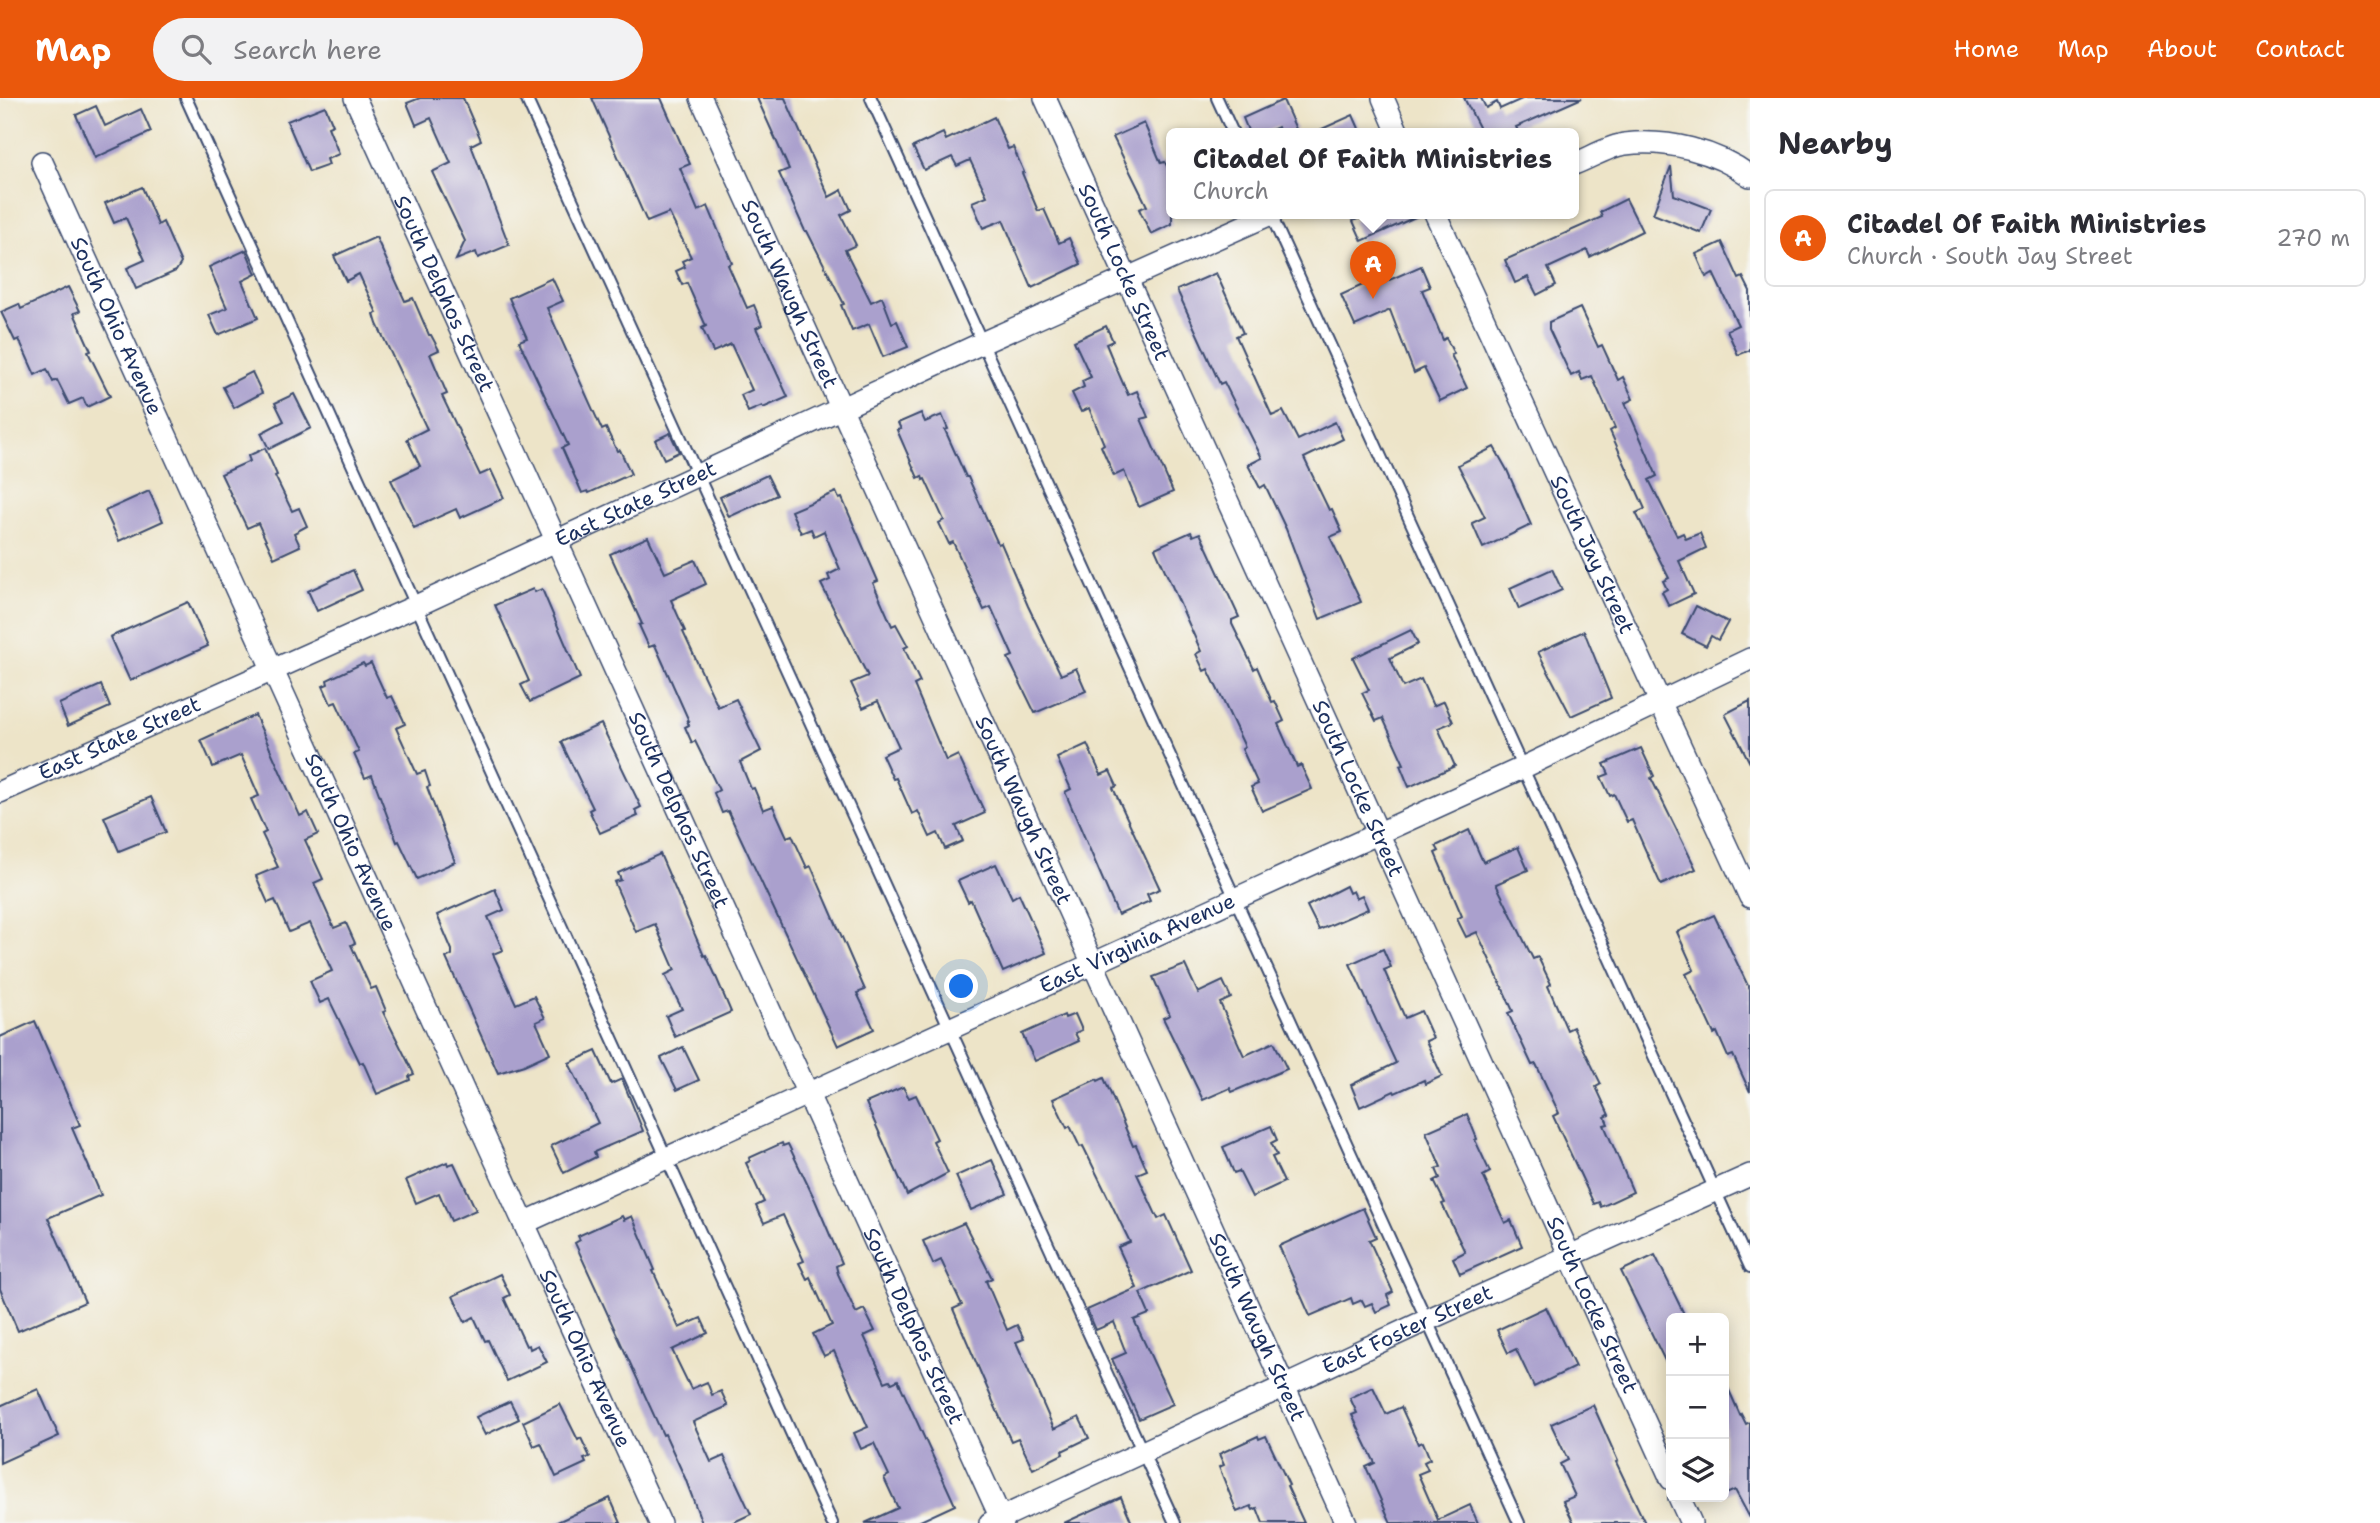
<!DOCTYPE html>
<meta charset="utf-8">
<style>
:root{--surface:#fff;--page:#f2f2f3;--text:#2b2b33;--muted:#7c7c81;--line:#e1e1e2;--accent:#ea580c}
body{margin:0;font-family:"Shantell Sans",sans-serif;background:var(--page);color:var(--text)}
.controls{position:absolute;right:21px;bottom:21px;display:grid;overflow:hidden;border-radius:10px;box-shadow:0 4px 18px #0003}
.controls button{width:63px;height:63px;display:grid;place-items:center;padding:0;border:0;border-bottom:2px solid var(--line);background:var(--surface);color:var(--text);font:35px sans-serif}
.you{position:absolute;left:962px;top:889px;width:24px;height:24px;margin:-18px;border:5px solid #fff;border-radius:50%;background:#1a73e8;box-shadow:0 0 0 10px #1a73e833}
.badge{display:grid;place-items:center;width:46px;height:46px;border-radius:50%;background:var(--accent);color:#fff;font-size:23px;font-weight:700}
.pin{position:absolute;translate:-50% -58px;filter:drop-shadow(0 2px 4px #0008)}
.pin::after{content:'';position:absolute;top:37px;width:24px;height:21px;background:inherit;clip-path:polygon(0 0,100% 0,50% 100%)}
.popup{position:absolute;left:1166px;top:30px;width:413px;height:91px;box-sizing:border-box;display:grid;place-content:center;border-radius:10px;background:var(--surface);filter:drop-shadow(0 2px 5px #0005);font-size:23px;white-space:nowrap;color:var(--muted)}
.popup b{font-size:26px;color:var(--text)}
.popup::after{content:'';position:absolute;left:50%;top:100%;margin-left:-14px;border:14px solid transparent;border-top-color:var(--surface)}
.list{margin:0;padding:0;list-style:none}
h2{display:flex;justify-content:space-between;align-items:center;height:91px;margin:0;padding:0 28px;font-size:30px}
h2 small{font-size:23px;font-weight:400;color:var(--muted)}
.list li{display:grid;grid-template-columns:46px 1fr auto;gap:21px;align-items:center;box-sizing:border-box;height:98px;margin:0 14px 14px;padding:0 14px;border:2px solid var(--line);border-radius:10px}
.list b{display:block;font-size:26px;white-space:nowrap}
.list p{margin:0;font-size:23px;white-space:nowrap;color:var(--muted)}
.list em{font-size:23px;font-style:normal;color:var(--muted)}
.icon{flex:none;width:38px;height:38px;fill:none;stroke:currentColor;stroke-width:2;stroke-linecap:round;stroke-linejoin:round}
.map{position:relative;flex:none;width:1750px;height:1425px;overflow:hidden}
header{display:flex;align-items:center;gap:42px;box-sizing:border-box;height:98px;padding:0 35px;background:var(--accent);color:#fff}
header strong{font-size:33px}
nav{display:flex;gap:38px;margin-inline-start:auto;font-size:24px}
.search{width:490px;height:63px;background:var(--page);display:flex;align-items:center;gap:18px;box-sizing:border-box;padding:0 24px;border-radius:38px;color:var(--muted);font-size:26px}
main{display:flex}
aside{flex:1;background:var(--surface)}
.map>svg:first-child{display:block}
</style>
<header>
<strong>Map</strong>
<div class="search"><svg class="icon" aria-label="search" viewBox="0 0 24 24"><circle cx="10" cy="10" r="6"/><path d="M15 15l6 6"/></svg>Search here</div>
<nav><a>Home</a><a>Map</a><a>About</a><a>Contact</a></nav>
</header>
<main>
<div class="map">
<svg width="1750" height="1425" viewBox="0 0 1750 1425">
<rect width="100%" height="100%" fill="#f6f6f2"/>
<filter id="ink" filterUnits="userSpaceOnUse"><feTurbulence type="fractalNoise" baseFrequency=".0143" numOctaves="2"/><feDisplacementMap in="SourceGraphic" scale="14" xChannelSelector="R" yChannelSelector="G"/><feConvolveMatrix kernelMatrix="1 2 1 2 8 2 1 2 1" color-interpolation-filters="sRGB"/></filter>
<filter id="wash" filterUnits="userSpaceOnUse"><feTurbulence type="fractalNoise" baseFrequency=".00686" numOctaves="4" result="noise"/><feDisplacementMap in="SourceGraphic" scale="28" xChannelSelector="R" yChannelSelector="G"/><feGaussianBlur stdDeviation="1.57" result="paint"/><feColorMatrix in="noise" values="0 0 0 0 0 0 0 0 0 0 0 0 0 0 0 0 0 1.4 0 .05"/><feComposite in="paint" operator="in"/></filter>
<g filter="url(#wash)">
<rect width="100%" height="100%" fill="#ede4c8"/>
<g id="blocks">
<g fill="#aaa0cd">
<path d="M420,0h43l18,42 -10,5 38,100 -31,13 -2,-6 -20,8 9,-19 -33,-69 19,-9 -20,-45 -15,7 -9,-22z"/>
<path d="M592,0h69l29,66 -10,4 18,43 10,-5 24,57 -4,2 19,43 7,-3 8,20 -6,3 32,69 -25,11 -1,-2 -14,6 -7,-17 11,-5 -21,-46 -18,8 -11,-24 4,-2 -19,-43 -5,2 -6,-14 9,-4 -3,-6 9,-4 -22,-44 -22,9z"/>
<path d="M757,0h28l44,99 13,-7 9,20 -10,5 15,30 -11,5 26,52 11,-5 10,26 5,-2 11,26 -25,10 -14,-33 -17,7 -11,-26 3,-1 -37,-73h-2l-26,-58 10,-4z"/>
<path d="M1464,0h17l5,10 11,-6 3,7 24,-11h58l-66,29 3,6h-37z"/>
<path d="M1283,2l13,29 -8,4h-8l-2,-6 -14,6h-15l-6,-15z"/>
<path d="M96,8l9,20 36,-17 10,23 -56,26 -19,-43z"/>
<path d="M325,8l8,19 -5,2 11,27 -12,5 2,6 -20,7 -22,-51z"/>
<path d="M1353,17l8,18h-48z"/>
<path d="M994,19l14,32 5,-2 11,25 -2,1 16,38 6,-2 15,34 10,-5 12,26 -49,24 -29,-68 -20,8 -11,-26 15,-6 -17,-36 -13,6 -5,-9 -28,13 -11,-23 30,-14 3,7z"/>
<path d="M1144,25l17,40 4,-1 7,14v48l-21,10 -12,-25 8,-3 -34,-69z"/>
<path d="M1671,68l3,29 37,14 -10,24 -48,-19z"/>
<path d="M142,89l16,38 5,-3 18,41 -5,8 -40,18 -9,-21 18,-8 -19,-42 -12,5 -9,-20z"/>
<path d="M1626,101l16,32 -52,26 -3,-7 -39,18 8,17 -19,10 -9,-18 -13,6 -10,-23 97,-43 -2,-5z"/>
<path d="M1370,115h52v1l-60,27 -9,-20z"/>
<path d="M376,139l29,64 8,-3 16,37h2l8,15 -9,4 17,40 -5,2 38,79 11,-5 13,28 -44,20 -4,-9 -42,19 -23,-48 29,-14 -13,-27 20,-10 -50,-105 -3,-10 3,-1 -18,-39 -13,7 -12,-25z"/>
<path d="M1722,144l17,37 4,-2 7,14v59l-12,5 -11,-25 11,-5 -25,-52 -7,4 -10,-23z"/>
<path d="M246,152l10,24 -14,7 16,37 -40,17 -9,-20 18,-7 -18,-41z"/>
<path d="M1421,168l9,21 -8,3 21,50 3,-2 8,16 -3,1 16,33 -27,13 -16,-33 -10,5 -24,-63 -35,16 -14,-31 41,-19 3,6z"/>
<path d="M1216,175l27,60 -7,3 36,80 11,-5 15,29 37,-18 8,17 -39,19 25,52 3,-1 10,23 -12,5 31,65 -41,17 -34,-90 -21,-44 -5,3 -12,-23 14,-7 -38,-76 -4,2 -43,-94z"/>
<path d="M552,180l11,23 -16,7 55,122 4,-2 11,23 3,-1 11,24 -42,19 -1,-2 -6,2 -20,-45 6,-3 -49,-104 8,-3 -18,-40z"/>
<path d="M68,189l12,24 -6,2 17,38 -3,1 22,44 -23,11 -4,-9 -14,6 -12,-24 -4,2 -6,-13 -12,6 -16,-36 -4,2 -14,-29 18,-8 2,5z"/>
<path d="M1580,210l18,39 4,-2 16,35 5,-3 10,22 -8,4 32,73 -8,4 28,56 6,-3 3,6 14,-6 6,15 -27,13 15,33 -25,12 -7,-14 5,-3 -4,-8 6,-3 -33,-65 9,-4 -35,-78 5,-3 -23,-52 -10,4 -3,-8 -8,4 -22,-47v-7z"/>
<path d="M1106,228l7,15 -7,3 5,12 17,39 9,-4 11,26 -7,2 32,73 -34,15 -15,-36 -10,5 -13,-30 3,-2 -15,-36 -8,4 -9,-19 12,-6 -2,-6 9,-4 -17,-36z"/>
<path d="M252,274l10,21 -28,15 -11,-21z"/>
<path d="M294,296l17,34 -42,21 -8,-16 23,-12 -9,-18z"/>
<path d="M921,315l4,9 17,-7 6,14 -3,1 21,47h2l30,67 3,-1 27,63 33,69 15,-7 10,23 -51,22 -27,-55 5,-2 -22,-49 -7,3 -31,-68 -4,2 -10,-21 5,-3 -19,-41 -2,1 -1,-4 -4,2 -21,-48 4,-1 -3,-6z"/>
<path d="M670,335l9,19 -15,7 -9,-19z"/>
<path d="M1494,349l13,23 24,55 -48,23 -11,-25 13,-6 -27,-52z"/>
<path d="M265,350l12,27 -2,1 17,35 7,-3 8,18 -13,7 6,13 -26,12 -16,-35 -11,5 -26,-54 29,-13 -2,-5z"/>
<path d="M767,377l10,20 -48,22 -9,-20z"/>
<path d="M149,393l14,30 -44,20 -14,-30z"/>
<path d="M836,394l3,7 3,-1 36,83 -5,2 19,43 4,-2 12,22 -4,2 16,34 -6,3 32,76 12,-6 27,58 -29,13 7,15 -18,8 -7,-16 -8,4 -12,-26 -6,3 -16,-36 -3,1 -11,-24 17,-8 -21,-46 -15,7 -12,-25 17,-7 -47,-92 9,-4 -2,-5 12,-6 -16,-38 -10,5 -3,-7 -10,4 -10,-22z"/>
<path d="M1191,434l2,4 7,-3 39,84 -7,3v4l22,45 3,-2 15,35 3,-1 9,20 -6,3 19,43 4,-2 11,24 -50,22 -11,-24 7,-3 -16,-35 3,-2 -37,-78 -4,2 -8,-17 5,-3 -46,-103z"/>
<path d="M648,439l17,36 30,-13 11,24 -35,16 14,31 -2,1 35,75 18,-8 25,52 -21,11 11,27 3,-1 9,22 10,-4 14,31 5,-2 15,33 4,-2 54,124 -8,3 17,36 -36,17 -110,-235 -6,2 -8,-20 5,-3 -24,-49 -3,2 -7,-16 4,-2 -2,-4h2l-34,-76 -6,2 -10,-22 3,-1 -32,-70z"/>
<path d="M1552,471l10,21 -43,19 -9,-21z"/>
<path d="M353,472l9,20 -45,21 -9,-20z"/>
<path d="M533,491l2,3 7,-3 38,89 -50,24 -9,-17 8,-4 -34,-76z"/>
<path d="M188,504l20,44 -78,35 -20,-44z"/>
<path d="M1696,508l32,16 -10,18 -7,-4 -5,10 -24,-12z"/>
<path d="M1411,532l7,14 -28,14 13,29 18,-8 12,27 11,-5 9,21 -15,6 17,38 -46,21 -9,-22 4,-1 -21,-46 -7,3 -14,-28 7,-3 -16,-32z"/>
<path d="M1584,533l27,67 -40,18 -33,-64z"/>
<path d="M363,565l2,3 6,-3 16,35 5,-2 11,23 2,5 -9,4 21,46 8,-3 5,15 -3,1 28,75 -38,17 -18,-38 -2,1 -25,-67 -7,3 -11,-24 5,-2 -23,-50 -5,2 -8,-18 5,-2 -1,-4z"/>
<path d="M101,587l9,22 -42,19 -9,-22z"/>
<path d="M1750,603v62l-25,-49z"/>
<path d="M255,617l45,101 8,-4 10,22 -13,6 18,39 -9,4 20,45 12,-5 9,20 -4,2 20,44 5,-2 10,24 -3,1 31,62 -5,2 1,4 -33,14 -14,-32 -3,1 -31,-64 -9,4 -10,-22 22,-10 -22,-48 -21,9 -14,-32 -7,3 -12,-27 22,-9 -16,-33 4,-2 -15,-33 8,-3 -18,-41 -28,12 -12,-27z"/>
<path d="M601,626l40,83 -6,3 3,6 -38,17 -11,-23 4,-2 -32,-66z"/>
<path d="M1087,646l14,31 9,-4 7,15 -4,2 47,101 -13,5 3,7 -32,14 -53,-123 6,-3 -14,-31z"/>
<path d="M1641,650l13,28 -3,2 45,91 -35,16 -29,-65 -5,2 -13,-28 -4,2 -9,-19 8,-3 -5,-10z"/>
<path d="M151,699l15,35 -47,19 -15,-34z"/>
<path d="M1469,732l14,32 35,-15 10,23 -32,14 37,75 5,-2 13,27 -3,2 19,44 6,-3 28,57 -5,3 13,28 -4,2 3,7 -4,1 29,67 -32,15 -2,-5 -5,2 -41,-88 6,-3 -23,-49 -4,1 -24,-52 5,-2 -36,-79 -11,5 -9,-18 5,-3 -27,-63 4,-2 -3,-5z"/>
<path d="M660,756l44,102 2,-1 8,17 17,40 -56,25 -9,-21 16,-7 -17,-34 10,-5 -20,-46 -19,8 -22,-50 7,-2 -3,-7z"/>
<path d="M996,766l16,34 7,-4 27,59 -43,19 -32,-72 -3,2 -10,-21z"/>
<path d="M1346,788l3,7 4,-2 3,7 6,-3 6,14 -49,21 -12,-24z"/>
<path d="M495,791l9,21 -16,7 15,33 -10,4 23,50 18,-8 11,22 -9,4 14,31 -26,12 -26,8 -52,-115 6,-3v-5l-15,-35z"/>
<path d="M1714,817l36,75v102l-17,-37 -5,2 -11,-25 -3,2 -28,-60 8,-4 -17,-38z"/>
<path d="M1383,851l8,18 -7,3 21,48 16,-7 12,27 -7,3 16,35 -17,8 -1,-4 -29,13 -1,-2 -34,16 -9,-22 45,-22 -46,-99z"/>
<path d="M1185,867l13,28 25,-12 8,17 -11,5 24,53 30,-14 13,27 -55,23 -2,-4 -27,12 -40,-82 7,-3 -17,-38z"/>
<path d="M1075,916l7,16 -7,3 4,8 -44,20 -13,-27 42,-19 1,3z"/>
<path d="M35,923l45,104 -8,3 29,67 -53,23 37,84 -67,29 -18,-42v-252z"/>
<path d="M683,949l16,33 -22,10 -16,-32z"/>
<path d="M596,953l15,33 11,-5 21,52 -49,21 2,5 -32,16 -13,-27 47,-23 -29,-60z"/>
<path d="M1104,980l29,68 3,-1 11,25 -10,4 21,45 8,-4 25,55 -51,23 9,21 -15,6 39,84 -34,15 -27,-60 14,-6 -12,-31 -18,8 -9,-20 50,-22 -19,-41 12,-5 -47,-96 -3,1 -10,-21 -3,2 -14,-29 44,-20 1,2z"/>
<path d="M903,989l6,11 7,-3 21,44 -4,2 15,32 -41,22 -41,-92z"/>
<path d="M1467,1016l10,25 -2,1 15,32 -7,4 22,47 6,-3 11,26 -62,28 -7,-16 12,-6 -23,-48 3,-1 -11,-22 6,-3 -4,-9 5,-2 -15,-35z"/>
<path d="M1271,1028l6,14 -6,3 6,12 -5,2 12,25 -32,15 -13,-26 -5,2 -11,-26z"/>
<path d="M782,1045l1,3 5,-2 27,56 27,63 -6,3 2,8 18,39 8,-4 11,22 -11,5 21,46 5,-2 2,3 6,-3 57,125 -39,18h-51l33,-15 -14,-30 5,-3 -15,-32 -13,6 -7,-16 14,-6 -34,-76 -10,5 -11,-22 19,-9 -22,-48 -3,2 -8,-16 5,-2 -21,-46 -19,8 -8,-17 8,-4 -18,-39 4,-2 -1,-3z"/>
<path d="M992,1062l15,34 -36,16 -15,-34z"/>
<path d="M447,1064l1,3 6,-2 22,47 -25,11 -12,-28 -23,10 -10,-23z"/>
<path d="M1363,1110l13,29 -7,3 24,52 -6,3 4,10 -15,7 -4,-9 -7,3 -3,-6 -9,4 -2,-6 -41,18 -31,-70z"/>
<path d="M622,1118l2,4 8,-4 23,54 -2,1 26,57 22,-10 7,15 -36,17 19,39 16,-7 5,13 9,-4 7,15 -35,16 18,40 13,-6 27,58 -19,9h-30l-17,-45 -20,-44 -2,1 -88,-192 5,-3 -2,-4z"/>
<path d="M964,1125l28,55 -6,3 21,49 10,-5 7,14 -8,3 38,87 25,-12 10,21 -27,13 1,3 -30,15 -15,-31 -7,3 -13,-28 -45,-104 9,-4 -21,-45 -8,4 -10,-23z"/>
<path d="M1655,1157l30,61 -14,2v55l-50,-102z"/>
<path d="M500,1176l10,21 -6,3 22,48 3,-1 1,4 8,-4 9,17 -40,19 -19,-41 -3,1 -11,-24 -9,5 -12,-26z"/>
<path d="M1546,1209l29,60 -41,20 -18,-38 -8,4 -11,-23z"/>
<path d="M1724,1281l16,36 1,-1 5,10 4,-2v96l-15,-28 -11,5z"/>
<path d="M1373,1289l13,27 15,-7 17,37 5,-2 7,17 -6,3 4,8 -10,4 20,46 32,-15 8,18h-87l-25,-56 9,-4 -23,-48 5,-2 -7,-15z"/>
<path d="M38,1291l21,47 -59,27v-57z"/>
<path d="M510,1303l9,18 -34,16 -9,-18z"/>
<path d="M560,1306l18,36 3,-2 9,19 -6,2 2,4 -30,14 -15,-34 -7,3 -11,-24z"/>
<path d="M1593,1307l25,56 -2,1 29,61h-71l-11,-22 12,-5 -15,-32 8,-4 -17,-36z"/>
<path d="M1258,1338l1,3 7,-3 23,49 -2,1 17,37h-41l-6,-15 -4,2 -2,-4 -14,6 -18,-45 5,-2 -5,-11z"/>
<path d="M1121,1399l11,26h-68z"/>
<path d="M610,1400l11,25h-66z"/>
</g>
</g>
</g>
<g filter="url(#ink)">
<use href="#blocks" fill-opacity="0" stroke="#3a4a6e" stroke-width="2"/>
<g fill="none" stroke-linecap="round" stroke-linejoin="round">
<defs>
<g id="lane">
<path d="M186,0l646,1425"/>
<path d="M526,0l649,1425"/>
<path d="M871,0l648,1425"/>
<path d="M1217,0l16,35"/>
<path d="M1270,115l480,1054"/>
</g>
<g id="street">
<path id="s1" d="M355,0l648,1425"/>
<path id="s2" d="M701,0l645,1425"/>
<path id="s3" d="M1045,0l626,1381"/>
<path d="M1383,0l15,35"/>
<path id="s4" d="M42,64l618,1361"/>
<path d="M1574,66c16,-6 35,-18 51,-20 43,-5 91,7 125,32"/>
<path id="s5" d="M1435,115l315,684"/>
<path id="s6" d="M0,694l416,-186 566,-263 291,-130"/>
<path id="s7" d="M524,1125l998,-455 228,-109"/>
<path d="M1679,1399l12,26"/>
<path id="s8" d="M990,1425l437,-203 323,-145"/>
</g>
</defs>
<use href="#lane" stroke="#3a4a6e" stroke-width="14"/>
<use href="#street" stroke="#3a4a6e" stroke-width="24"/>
<use href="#lane" stroke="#fff" stroke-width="10"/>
<use href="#street" stroke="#fff" stroke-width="21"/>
</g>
</g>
<g text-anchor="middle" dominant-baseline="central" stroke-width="5" stroke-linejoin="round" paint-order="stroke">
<g font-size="21" fill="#1b2f5e" stroke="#f6f6f2">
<text stroke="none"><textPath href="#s3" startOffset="191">South Locke Street</textPath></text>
<text stroke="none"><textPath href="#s1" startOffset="215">South Delphos Street</textPath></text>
<text stroke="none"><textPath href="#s2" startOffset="215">South Waugh Street</textPath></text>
<text stroke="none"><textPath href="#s4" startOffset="180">South Ohio Avenue</textPath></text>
<text stroke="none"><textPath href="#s6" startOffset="698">East State Street</textPath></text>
<text stroke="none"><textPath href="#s5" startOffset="376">South Jay Street</textPath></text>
<text stroke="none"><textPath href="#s6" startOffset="131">East State Street</textPath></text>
<text stroke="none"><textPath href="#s3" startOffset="758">South Locke Street</textPath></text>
<text stroke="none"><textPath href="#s1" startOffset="782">South Delphos Street</textPath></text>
<text stroke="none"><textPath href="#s2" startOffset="782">South Waugh Street</textPath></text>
<text stroke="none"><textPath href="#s4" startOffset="747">South Ohio Avenue</textPath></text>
<text stroke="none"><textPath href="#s7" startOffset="674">East Virginia Avenue</textPath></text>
<text stroke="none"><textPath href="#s3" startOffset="1325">South Locke Street</textPath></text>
<text stroke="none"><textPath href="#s1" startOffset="1349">South Delphos Street</textPath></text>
<text stroke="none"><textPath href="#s2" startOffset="1349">South Waugh Street</textPath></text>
<text stroke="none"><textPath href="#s8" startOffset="460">East Foster Street</textPath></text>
<text stroke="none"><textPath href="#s4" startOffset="1314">South Ohio Avenue</textPath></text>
</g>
</g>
</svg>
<div class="controls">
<button>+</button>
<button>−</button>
<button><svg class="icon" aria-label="layers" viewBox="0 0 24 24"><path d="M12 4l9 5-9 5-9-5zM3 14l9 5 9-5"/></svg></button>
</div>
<div class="you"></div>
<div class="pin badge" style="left:1373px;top:201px">A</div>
<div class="popup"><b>Citadel Of Faith Ministries</b>Church</div>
</div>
<aside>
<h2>Nearby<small></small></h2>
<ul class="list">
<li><span class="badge">A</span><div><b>Citadel Of Faith Ministries</b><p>Church · South Jay Street</p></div><em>270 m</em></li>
</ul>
</aside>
</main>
